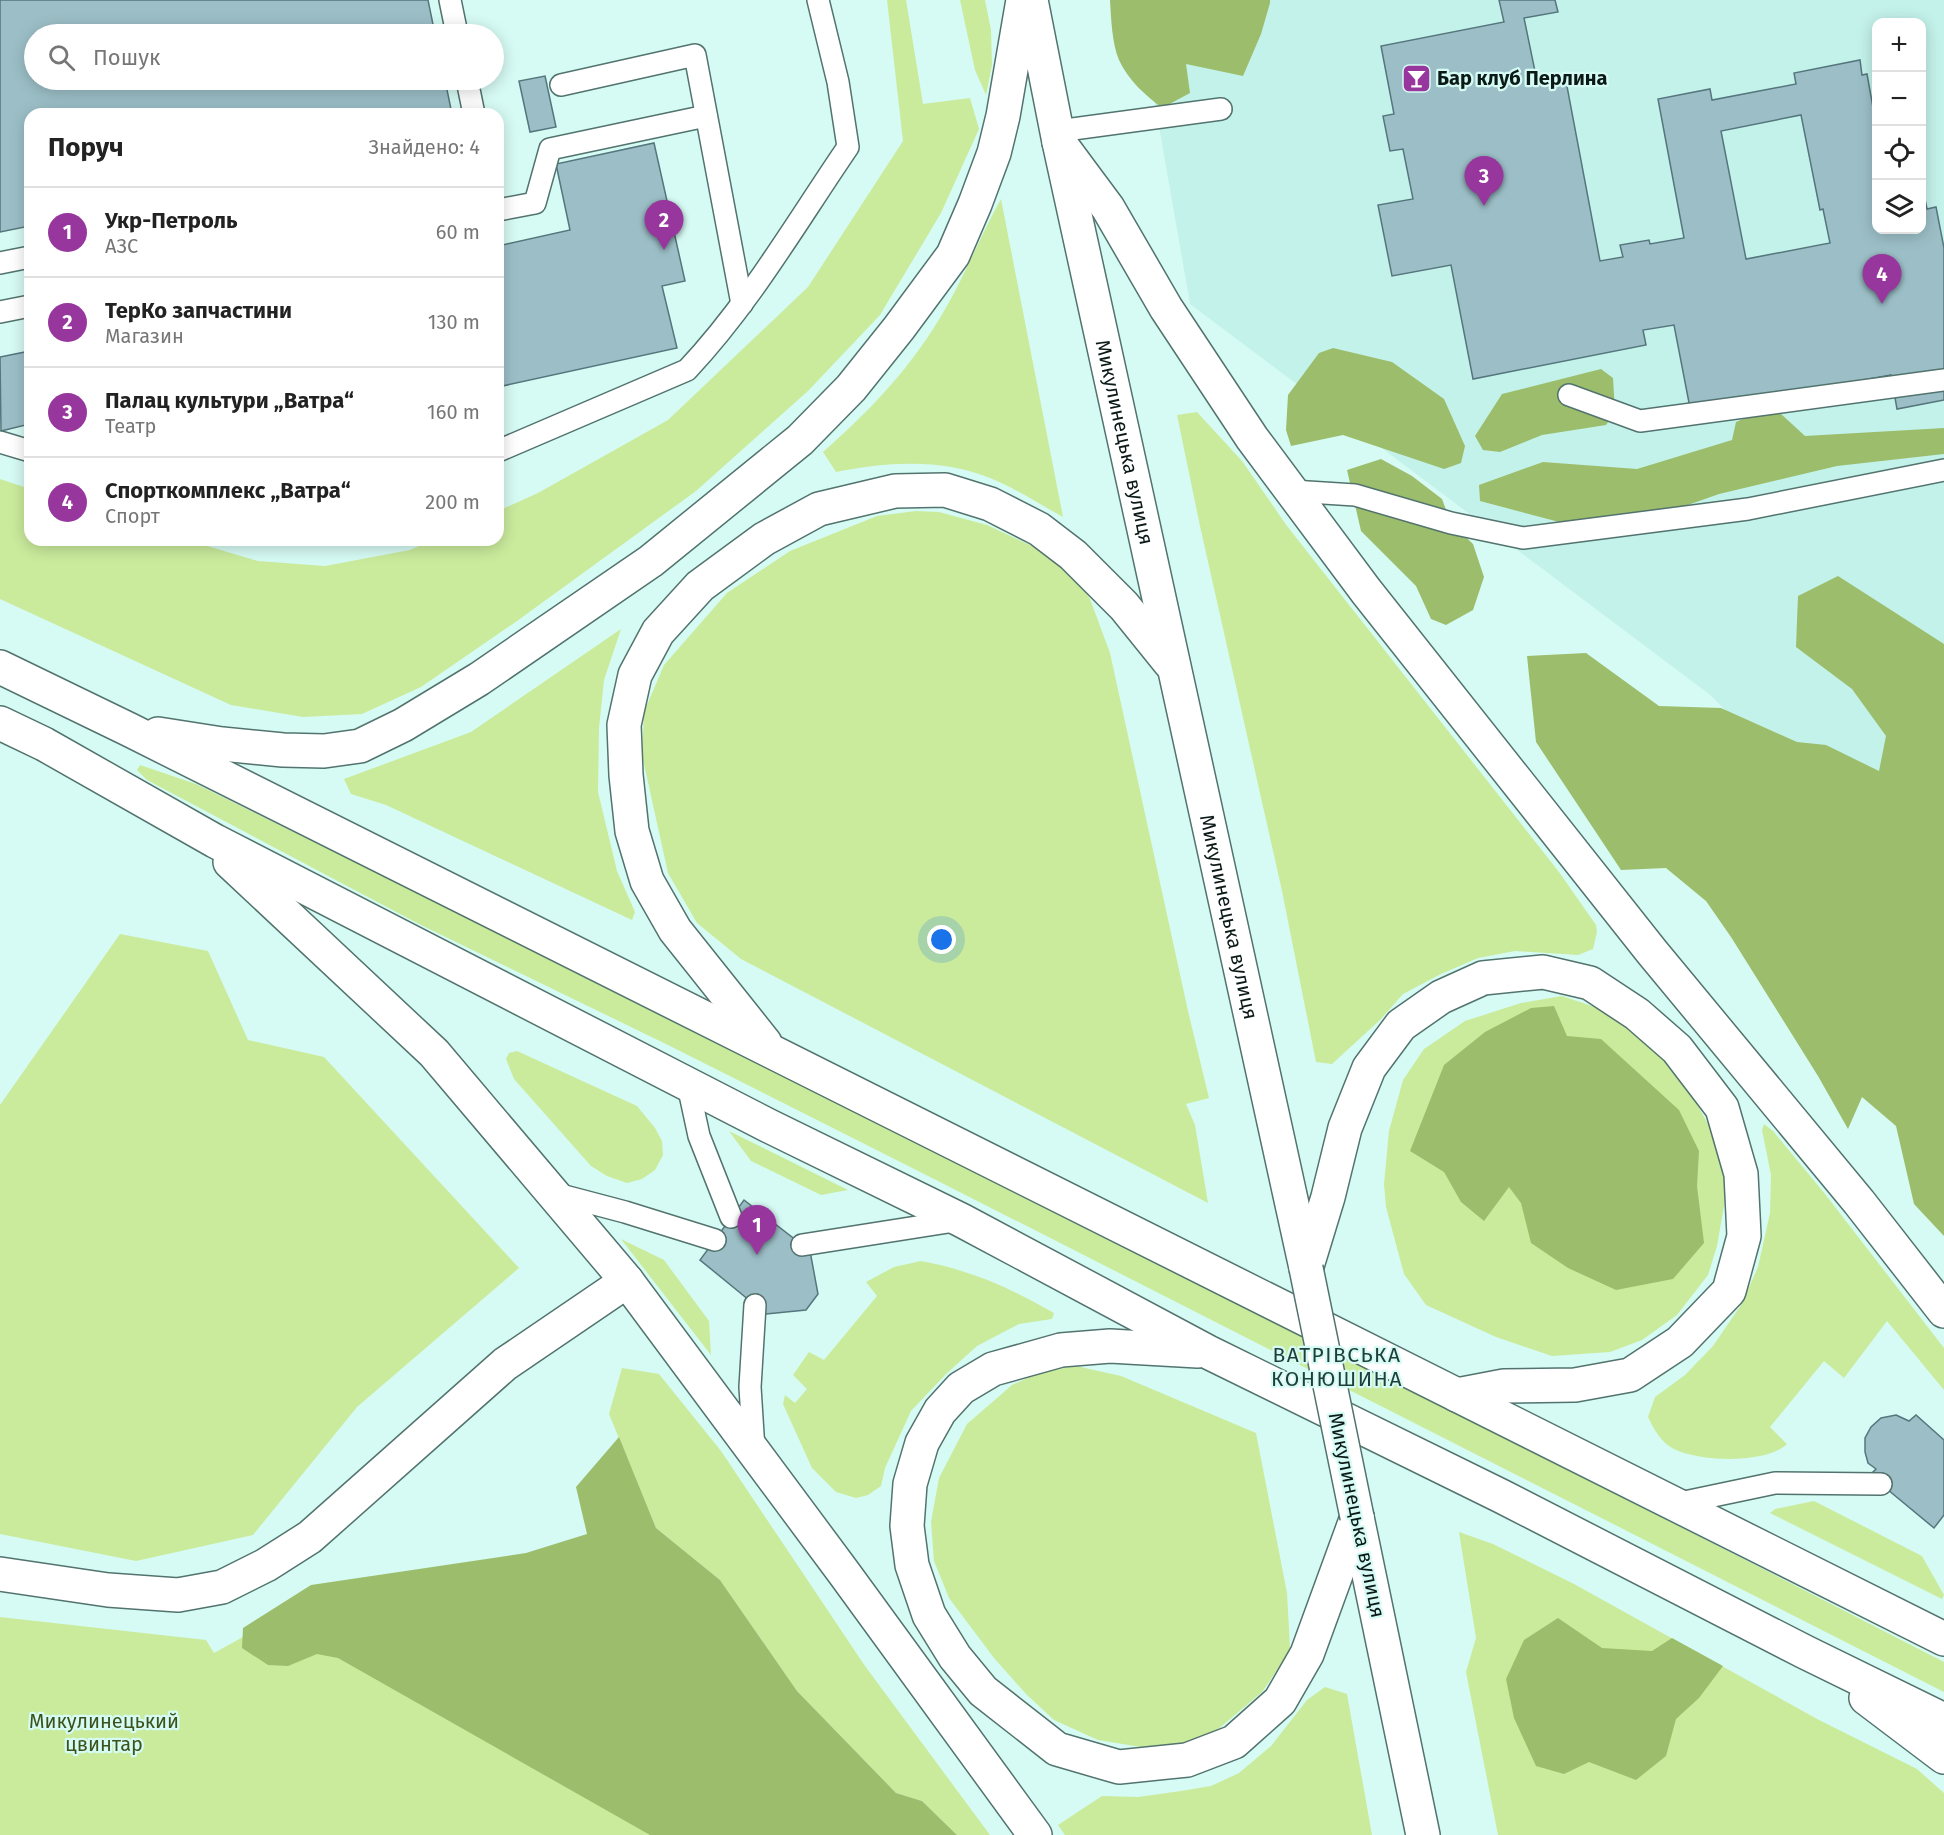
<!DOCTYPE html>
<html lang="uk">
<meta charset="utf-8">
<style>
:root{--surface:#fff;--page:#f2f2f2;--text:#222;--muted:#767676;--line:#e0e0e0;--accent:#97369d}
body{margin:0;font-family:"Fira Sans",sans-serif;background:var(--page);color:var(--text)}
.controls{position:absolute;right:18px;top:18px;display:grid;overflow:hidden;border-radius:12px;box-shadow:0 3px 15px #0003}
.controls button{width:54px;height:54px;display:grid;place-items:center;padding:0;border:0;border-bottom:2px solid var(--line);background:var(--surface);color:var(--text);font:30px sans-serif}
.you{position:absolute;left:942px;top:940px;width:21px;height:21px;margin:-15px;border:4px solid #fff;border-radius:50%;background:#1a73e8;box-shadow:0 0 0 9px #1a73e833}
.badge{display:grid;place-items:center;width:39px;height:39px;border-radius:50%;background:var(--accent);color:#fff;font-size:20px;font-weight:700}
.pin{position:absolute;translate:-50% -50px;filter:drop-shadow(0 2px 3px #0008)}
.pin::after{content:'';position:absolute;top:32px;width:21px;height:18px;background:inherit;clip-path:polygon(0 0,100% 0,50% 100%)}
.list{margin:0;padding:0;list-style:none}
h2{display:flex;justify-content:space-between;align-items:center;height:78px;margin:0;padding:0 24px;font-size:26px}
h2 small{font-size:20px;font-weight:400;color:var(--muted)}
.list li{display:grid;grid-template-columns:39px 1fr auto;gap:18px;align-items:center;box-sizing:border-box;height:90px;padding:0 24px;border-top:2px solid var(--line)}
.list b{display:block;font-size:22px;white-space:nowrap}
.list p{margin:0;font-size:20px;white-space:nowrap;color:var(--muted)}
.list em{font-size:20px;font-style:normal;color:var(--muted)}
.icon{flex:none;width:33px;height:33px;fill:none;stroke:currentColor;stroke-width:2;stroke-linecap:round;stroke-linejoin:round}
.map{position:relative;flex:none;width:1944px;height:1835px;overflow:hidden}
.search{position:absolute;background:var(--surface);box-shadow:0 3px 15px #0003;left:24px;top:24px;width:480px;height:66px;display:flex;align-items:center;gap:15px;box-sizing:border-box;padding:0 21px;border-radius:33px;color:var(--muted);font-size:22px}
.panel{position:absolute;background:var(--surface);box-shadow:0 3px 15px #0003;left:24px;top:108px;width:480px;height:438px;border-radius:18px}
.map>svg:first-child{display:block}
</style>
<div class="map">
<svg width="1944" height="1835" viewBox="0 0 1944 1835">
<rect width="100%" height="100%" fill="#d6fbf4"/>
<path fill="#c3f2ea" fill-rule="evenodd" d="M1137,0h807v924l-235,-230 -519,-390zM1876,22h46v208h-46z"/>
<g fill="#caeb9c">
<path d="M887,0h19l17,104 47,-6 9,31 -38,84 -61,102 -72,76 -112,100 -179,130 -96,66 -59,27 -59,3 -72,-12 -231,-106v-120l30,10v51h157l71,21 67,5 85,-16 23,-10h65v-29l40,-18 130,-73 140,-133 95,-146z"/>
<path d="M960,0h25l6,30 1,35 -6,30 -11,-25z"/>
<path d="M1001,199l62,318c-24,-13 -48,-29 -73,-39 -48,-20 -104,-16 -154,-6l-13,-20c41,-36 81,-77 110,-123 27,-41 44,-87 68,-130z"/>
<path d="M1197,412l45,49 45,65 272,346 37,53 1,7 -4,17 -15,6 -63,-4 -37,7 -37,16 -38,20 -23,26 -48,44 -16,-2 -34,-171 -82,-365 -23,-111z"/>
<path d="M916,511l23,1 48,13 49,23 40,30 14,21 20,54 78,358 21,87 -23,6 9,21 13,78 -467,-244 -44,-36 -29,-50 -26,-118 2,-43 20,-47 63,-72 63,-42 87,-35z"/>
<path d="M621,629l-17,51 -5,48 -1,64 19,79 18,41 -3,8 -246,-115 -35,-11 -7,-15 127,-47z"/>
<path d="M140,765l56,19 335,165 617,308 334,168 462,237v30l-1006,-511 -270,-136 -249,-121 -272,-144 -10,-10z"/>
<path d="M120,934l88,17 40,89 76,17 195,211 -162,139 -104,128 -117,26 -136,-27v-429z"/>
<path d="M1562,996l54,18 60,53 36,64 14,51 -2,24 -7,40 -9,29 -31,40 -35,25 -32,12 -58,4 -56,-19 -70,-32 -22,-31 -18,-67 -2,-23 5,-53 14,-51 21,-31 41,-28 56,-18z"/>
<path d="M517,1051l120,55 18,22 7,13 1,14 -8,15 -13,9 -15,4 -20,-7 -16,-10 -77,-87 -8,-20 3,-6z"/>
<path d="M1764,1124l9,7 52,63 119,154v42l-57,-69 -43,57 -20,-17 -54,66 17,17c-21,20 -87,18 -113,5 -13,-7 -20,-19 -26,-32l7,-20 30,-22 28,-29 28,-41 17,-38 12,-54 1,-38 -9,-45z"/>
<path d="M729,1131l119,59 -27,5 -70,-34z"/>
<path d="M621,1239l43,21 45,61 2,34z"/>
<path d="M921,1261c49,9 90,27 133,52l-2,6 -33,5 -42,22 -31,28 -35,37 -26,57 -4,18 -13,9 -12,3 -20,-6 -24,-24 -29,-64 2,-9 10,8 12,-14 -14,-14 16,-23 15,8 53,-64 -11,-14 28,-15z"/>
<path d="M1076,1366l45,10 135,57 31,160 3,55 -6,12 -22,32 -45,38 -36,14 -40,3 -43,-7 -44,-20 -27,-25 -33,-37 -45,-60 -15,-37 -3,-39 8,-44 28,-54 45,-39 29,-13z"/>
<path d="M622,1368l37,6 62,77 144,215 125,169h-33l-35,-34 -26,-8 -99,-102 -77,-111 -64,-52 -47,-114z"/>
<path d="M1814,1501l108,55 22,39 -2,4 -172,-86 5,-4z"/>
<path d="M1459,1532l34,12 81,40 245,136 98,49 27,24v42h-446l-32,-163 10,-34z"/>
<path d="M0,1617l206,23 8,13 63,-35 391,217h-668z"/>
<path d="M1325,1687l22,7 25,141h-307l-7,-10 44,-29 36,1 43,-6 30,-5 28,-13 32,-27 36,-46z"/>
</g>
<g fill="#9cbd6b">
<path d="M1110,0h160v3l-9,31 -18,42 -57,-12 4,29 -28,15c-17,-13 -34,-28 -43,-48 -7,-16 -8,-43 -9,-60z"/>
<path d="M1333,348l59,14 52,37 21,47 -4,17 -17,6 -101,-34 -52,11 -5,-16 2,-35 31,-42z"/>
<path d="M1601,369l12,9 2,34 -9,13 -64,10 -42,17 -17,-2 -8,-14 27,-42z"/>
<path d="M1764,410l16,3 25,23 139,-8v26l-107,12 -118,28 -85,30 -52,4 -102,-27 -1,-16 64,-23 94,7 95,-29 4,-18z"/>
<path d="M1381,459l31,17 30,23 9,24 22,21 11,33 -11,33 -27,15 -15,-6 -15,-33 -55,-55 -14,-61z"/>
<path d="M1838,576l106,68v592l-30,-32 -18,-78 -34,-29 -14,32 -30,-53 -87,-139 -25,-36 -40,-33 -45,2 -85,-128 -9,-86 59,-3 73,53 62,2 76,34 29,3 53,26 7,-35 -34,-47 -56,-42 2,-51z"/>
<path d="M1554,1006l13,30 34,3 78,71 20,41 -2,35 7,57 -31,36 -57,11 -48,-22 -37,-25 -10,-40 -12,-16 -25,34 -23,-19 -17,-30 -34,-21 34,-86 41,-33 46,-24z"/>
<path d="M619,1437l37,91 64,52 77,111 99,102 26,8 35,34h-307l-312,-177 -21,-4 -29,12 -20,-1 -26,-17 1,-20 68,-43 215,-32 61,-19 -11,-47z"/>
<path d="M1558,1618l44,30 50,3 20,-13 51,28 -24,32 -23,21 -10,37 -30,24 -47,-18 -25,12 -28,-8 -22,-48 -8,-39 18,-39z"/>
</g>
<g fill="#9cbfc7" stroke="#55767d" stroke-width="1.5" fill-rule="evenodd">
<path d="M0,0h428l7,34h-401v46h411l7,34h-422v112l-30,6z"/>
<path d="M1499,0h56l3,12 -34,6 14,68 28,-5 34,180 23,-4 -3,-12 29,-5 1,4 34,-6 -26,-139 52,-10 2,11 84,-16 -2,-11 66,-13 2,15 5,-1 9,50v106h46v-45l5,24 9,-2 8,41v152l-47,9 -6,-34 -200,38 -17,-88 -31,5 3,15 -173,34 -22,-114 -59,11 -14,-71 35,-6 -10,-50 -13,2 -7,-35 11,-2 -13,-68 123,-24zM1801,115l19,95 3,-1 7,34 -84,16 -25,-128z"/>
<path d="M545,76l11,51 -26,5 -11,-51z"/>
<path d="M654,143l31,138 -23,5 15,62 -179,39v-141l72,-16 -14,-66z"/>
<path d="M30,351v73l-29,7 -1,-74z"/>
<path d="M744,1200l66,51 8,43 -12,16 -40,4 -66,-54z"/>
<path d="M1896,1415l13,6 7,-6 28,25v75l-10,13 -64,-53 6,-6 -8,-6 -3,-11v-14l6,-11 10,-9z"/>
</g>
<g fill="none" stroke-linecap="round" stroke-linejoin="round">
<defs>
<g id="service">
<path d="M450,0l7,34"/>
<path d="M467,80l7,34"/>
<path d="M561,85l134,-30 47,249"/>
<path d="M1058,131l163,-22"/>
<path d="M498,210l37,-7 15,-54 156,-33"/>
<path d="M0,263l30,-6"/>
<path d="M0,312l30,-6"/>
<path d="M1569,395l71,26 304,-41"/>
<path d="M0,442l30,9"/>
<path d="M498,451l189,-81c63,-67 109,-147 161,-223l-10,-65 -20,-82"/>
<path d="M1292,491l63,4 96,28 72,15 225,-29 196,-39"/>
<path d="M688,1085l11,51 32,81"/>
<path d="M553,1193l72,19 90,28"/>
<path d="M802,1245l159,-25"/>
<path d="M754,1450l-4,-63 5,-82"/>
<path d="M1675,1504l100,-21 106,1"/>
</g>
<path id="minor" d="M0,1574l108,16 70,5 44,-8 44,-22 44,-28 195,-173 122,-83"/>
<g id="trunk">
<path id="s1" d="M1031,0l28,142 247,1126"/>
<path d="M1059,142l49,66 58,100 86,130 114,153 286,361 207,250 85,109"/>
<path d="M0,667l130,63 1814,909"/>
<path d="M0,723l44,21 171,97 554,285 192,94 247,132 293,144 304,156 139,68"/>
<path d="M158,734l64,10 61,6 41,1 36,-5 43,-21 76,-46 172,-118 149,-121 51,-52 48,-60 54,-73 22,-51 19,-51 9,-37 20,-116"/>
<path d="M230,862l204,191 193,228 217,292 191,262"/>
<path d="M765,1043l-90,-113 -28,-49 -15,-50 -6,-56 -2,-50 11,-50 23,-43 42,-46 64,-47 55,-30 76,-18 50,-1 45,14 49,25 34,26 51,51 46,57"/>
<path d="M1307,1266l21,-69 17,-69 24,-60 32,-43 40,-28 42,-19 60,-6 47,11 47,31 40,35 45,59 19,66 3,62 -15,55 -49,51 -50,33 -55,10 -71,1 -47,9"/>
<path d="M1198,1351l-88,-5 -49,4 -68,19 -32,19 -21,23 -18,32 -12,41 -3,42 5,39 17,50 26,42 28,34 74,58 62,18 68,-7 47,-18 46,-41 27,-47 50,-137"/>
<path d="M1357,1517l66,318"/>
<path d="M1866,1698l78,59"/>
</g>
</defs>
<use href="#service" stroke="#52736e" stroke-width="24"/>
<use href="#minor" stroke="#52736e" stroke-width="36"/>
<use href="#trunk" stroke="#52736e" stroke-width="36"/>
<use href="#service" stroke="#fff" stroke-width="21"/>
<use href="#minor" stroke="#fff" stroke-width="33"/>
<use href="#trunk" stroke="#fff" stroke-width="33"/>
<defs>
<path id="trunk-bridge" d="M1306,1268l51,249"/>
</defs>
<use href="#trunk-bridge" stroke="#52736e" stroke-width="36" stroke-linecap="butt"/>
<use href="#trunk-bridge" stroke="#fff" stroke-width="33"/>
</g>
<defs>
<symbol id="bar-square" viewBox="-11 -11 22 22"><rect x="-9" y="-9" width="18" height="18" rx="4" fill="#97369d" stroke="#d6fbf4"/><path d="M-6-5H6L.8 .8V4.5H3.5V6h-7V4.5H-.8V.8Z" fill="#fff"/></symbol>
</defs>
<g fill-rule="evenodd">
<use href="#bar-square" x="1400" y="62" width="33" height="33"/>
</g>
<g text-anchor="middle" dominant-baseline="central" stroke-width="4.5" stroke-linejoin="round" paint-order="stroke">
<g font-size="20" font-weight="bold" fill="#0b1917" stroke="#d6fbf4" text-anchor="start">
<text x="1437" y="78">Бар клуб Перлина</text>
</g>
<g font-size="20" fill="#0b1917" stroke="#d6fbf4">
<text stroke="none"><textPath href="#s1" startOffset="452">Микулинецька вулиця</textPath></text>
<text stroke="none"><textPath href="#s1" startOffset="938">Микулинецька вулиця</textPath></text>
<text transform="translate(1357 1515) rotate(78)">Микулинецька вулиця</text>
</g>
<g font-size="20" fill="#3d5218" stroke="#d6fbf4">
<text x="104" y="1721">Микулинецький<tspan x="104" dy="23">цвинтар</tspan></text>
</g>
<g font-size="21" letter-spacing="1.5" fill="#1d3e39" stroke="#d6fbf4">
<text x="1337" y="1355">ВАТРІВСЬКА<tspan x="1337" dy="24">КОНЮШИНА</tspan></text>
</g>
</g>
</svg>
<div class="controls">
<button>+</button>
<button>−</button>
<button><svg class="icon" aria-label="locate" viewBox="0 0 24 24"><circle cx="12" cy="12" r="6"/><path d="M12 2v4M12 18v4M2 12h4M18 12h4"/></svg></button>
<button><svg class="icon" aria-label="layers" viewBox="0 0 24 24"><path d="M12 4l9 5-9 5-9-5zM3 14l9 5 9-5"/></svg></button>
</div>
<div class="you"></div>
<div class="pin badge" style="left:757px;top:1255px">1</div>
<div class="pin badge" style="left:664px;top:250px">2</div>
<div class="pin badge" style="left:1484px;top:206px">3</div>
<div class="pin badge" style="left:1882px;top:304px">4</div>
<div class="search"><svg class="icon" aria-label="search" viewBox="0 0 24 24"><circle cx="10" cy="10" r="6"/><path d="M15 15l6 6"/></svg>Пошук</div>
<section class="panel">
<h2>Поруч<small>Знайдено: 4</small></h2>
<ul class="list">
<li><span class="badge">1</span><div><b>Укр-Петроль</b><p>АЗС</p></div><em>60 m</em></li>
<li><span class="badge">2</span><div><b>ТерКо запчастини</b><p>Магазин</p></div><em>130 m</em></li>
<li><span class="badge">3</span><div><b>Палац культури „Ватра“</b><p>Театр</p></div><em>160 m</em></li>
<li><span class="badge">4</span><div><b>Спорткомплекс „Ватра“</b><p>Спорт</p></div><em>200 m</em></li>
</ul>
</section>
</div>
